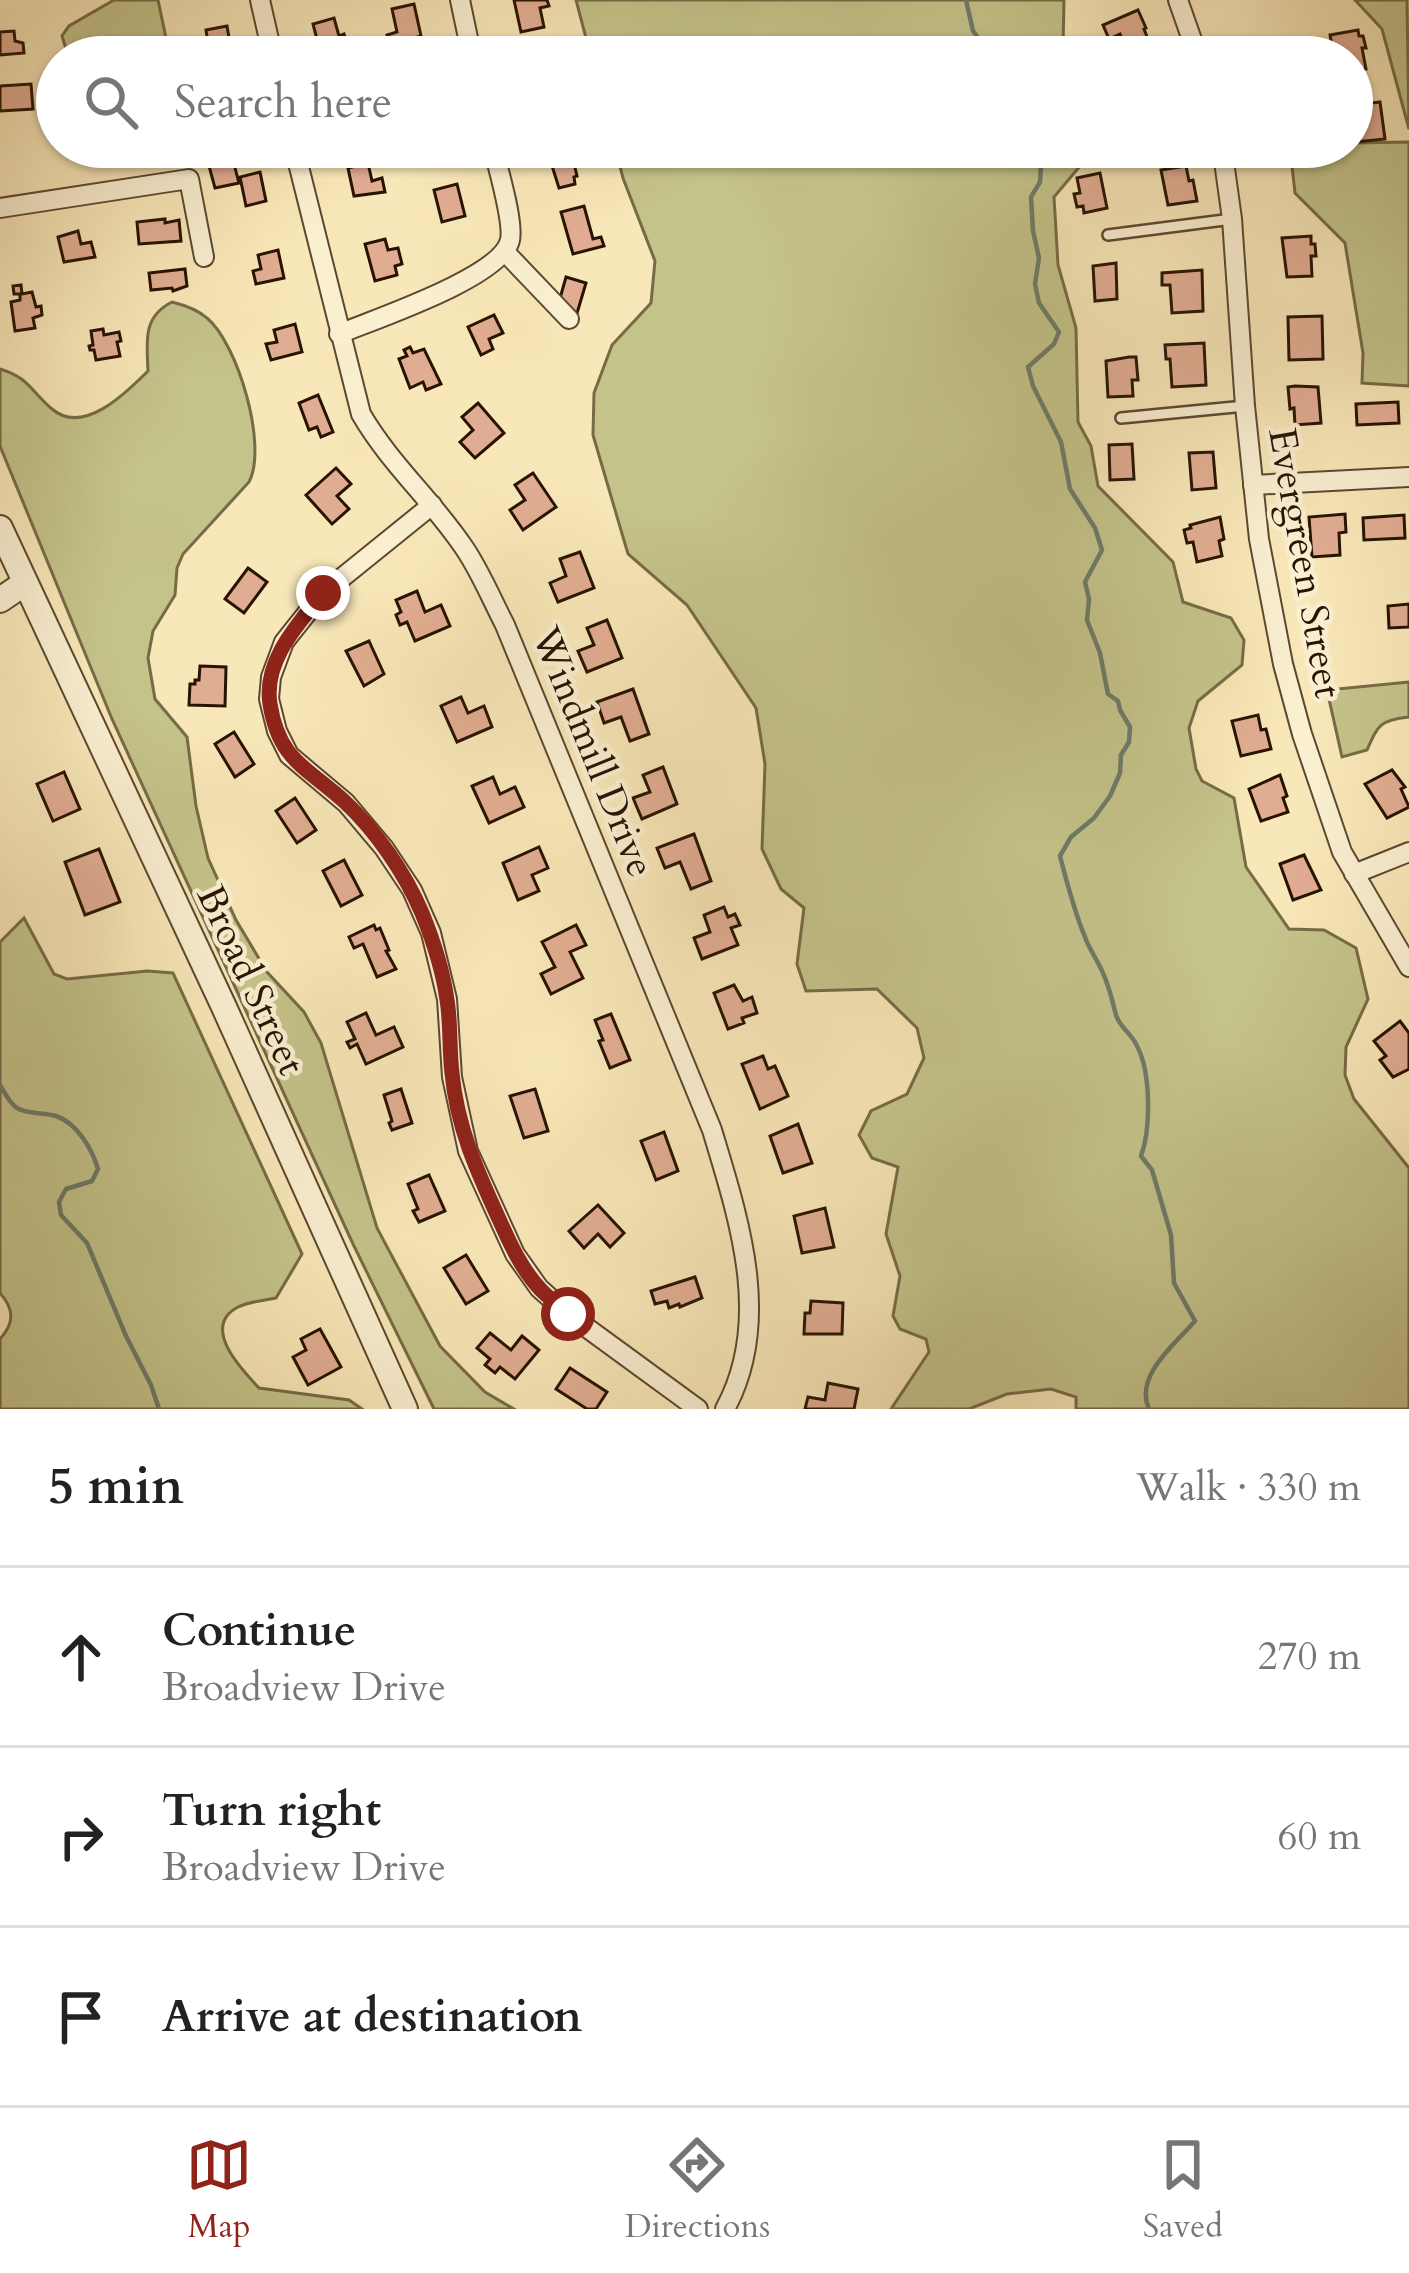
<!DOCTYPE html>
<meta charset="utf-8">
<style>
:root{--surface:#fff;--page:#f2f2f2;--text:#222;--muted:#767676;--line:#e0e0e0;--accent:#8f2418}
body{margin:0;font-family:Cardo,serif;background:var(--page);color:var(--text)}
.stop{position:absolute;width:36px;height:36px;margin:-27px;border:9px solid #8f2418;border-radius:50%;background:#fff}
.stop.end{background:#8f2418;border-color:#fff;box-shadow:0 3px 12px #0008}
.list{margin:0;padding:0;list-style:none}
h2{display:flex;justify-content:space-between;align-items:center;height:156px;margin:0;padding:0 48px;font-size:51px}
h2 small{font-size:39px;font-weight:400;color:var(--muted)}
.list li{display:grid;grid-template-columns:78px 1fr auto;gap:36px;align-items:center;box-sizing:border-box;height:180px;padding:0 48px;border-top:3px solid var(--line)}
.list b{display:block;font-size:45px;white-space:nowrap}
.list p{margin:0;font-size:39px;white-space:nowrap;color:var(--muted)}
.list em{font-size:39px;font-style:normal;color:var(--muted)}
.icon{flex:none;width:66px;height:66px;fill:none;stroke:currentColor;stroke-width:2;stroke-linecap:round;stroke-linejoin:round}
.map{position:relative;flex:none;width:1409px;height:1409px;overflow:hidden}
.search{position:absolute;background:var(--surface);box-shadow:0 3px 9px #0004;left:36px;right:36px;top:36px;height:132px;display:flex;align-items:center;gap:30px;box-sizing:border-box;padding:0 42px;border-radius:66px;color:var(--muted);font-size:45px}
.sheet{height:696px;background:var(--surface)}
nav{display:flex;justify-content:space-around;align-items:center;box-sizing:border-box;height:168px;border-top:3px solid var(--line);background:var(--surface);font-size:33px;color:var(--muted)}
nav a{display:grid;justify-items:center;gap:6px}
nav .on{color:var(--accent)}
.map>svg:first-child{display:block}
</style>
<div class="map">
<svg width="1409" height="1409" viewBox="0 0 1409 1409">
<rect width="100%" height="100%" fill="#f8e7b8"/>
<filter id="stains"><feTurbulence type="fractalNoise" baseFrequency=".00167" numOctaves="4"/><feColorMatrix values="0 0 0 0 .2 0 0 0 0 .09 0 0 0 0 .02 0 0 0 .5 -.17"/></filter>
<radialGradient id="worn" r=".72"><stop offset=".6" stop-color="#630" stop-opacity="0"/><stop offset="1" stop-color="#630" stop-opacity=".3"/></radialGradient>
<g fill="#c4c38a" stroke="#766b46" stroke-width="3">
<path d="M114,0h44l12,57h-89l-15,-8 -4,-13 7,-10z"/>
<path d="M576,0h488l-1,47 4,10h-476z"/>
<path d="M1355,0h52l2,129 -27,-100z"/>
<path d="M1409,142v244l-47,-3 1,-30 -18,-110 -50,-50 -4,-36 31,-10h30v-4z"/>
<path d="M615,147h481l-42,50 4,68 18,63 2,94 13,24 7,40 75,76 10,40 48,16 13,22 -2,25 -44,36 -9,27 7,41 6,12 32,17 12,69 43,62 35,1 32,18 12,51 -22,48 -1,28 9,24 55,69v241h-333v-12l-25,-8 -44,5 -38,15h-78l38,-57 -3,-13 -26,-10 -7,-13 7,-40 -14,-42 12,-67 -26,-9 -13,-23 12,-24 36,-17 17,-36 -7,-30 -40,-39 -71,2 -9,-27 7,-56 -23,-19 -19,-40 3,-85 -9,-56 -69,-103 -59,-51 -35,-119 1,-42 18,-48 39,-42 4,-42 -32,-83z"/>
<path d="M172,302c12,3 26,8 35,16 31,26 61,128 42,164l-66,72 -6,14 -2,27 -22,36 -5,27 7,41 32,38 9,69 12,52 28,62 31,52 37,40 17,31 56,185 63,118 45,46 29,17h-80l-81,-165 -241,-525 -112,-273v-77c29,9 30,21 52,40 31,27 74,-16 96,-38 -1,-29 -6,-54 24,-69z"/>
<path d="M1409,682v35c-29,3 -31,8 -42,33l-25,7 -15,-67z"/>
<path d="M24,918l30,56 13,5 80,-8 26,2 129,281 -26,44c-11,2 -28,4 -38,9 -38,20 4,63 21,81l90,12 13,9h-362v-70c15,-16 14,-30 0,-46v-351z"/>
</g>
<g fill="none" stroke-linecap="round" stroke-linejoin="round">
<g stroke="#6e7b69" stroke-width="4.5">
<path d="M966,0l7,31 20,26"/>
<path d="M1032,147l9,18 -1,17 -9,15 2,34 6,27 -4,26 4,19 20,29 -5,12 -26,23 5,19 28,56 9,47 25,39 7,22 -17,32 4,17 -2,21 13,33 8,41 10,7 2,9 10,17 -1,15 -8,13 -1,18 -10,23 -16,22 -23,19 -11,19c7,27 14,55 25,81 4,12 12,22 17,34 7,14 10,29 14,44 4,13 16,19 21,31 14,26 14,83 4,110l11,14 19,65 3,48 21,38c-20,23 -61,55 -46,88"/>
<path d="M0,1085c5,8 9,18 17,23 12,7 27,4 39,8 21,7 36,33 42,53l-6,12 -26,8 -7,13 2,13 26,28 39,93 25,49 8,24"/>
</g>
</g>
<g fill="#e1ad92" stroke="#281303" stroke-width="3">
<path d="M514,0h33l2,6 -9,2 4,19 -23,5z"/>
<path d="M414,4l7,32 -15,4 2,6 -17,4 -4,-15 10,-3 -5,-23z"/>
<path d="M1138,10l8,18 -2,1 3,8 -4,1 4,9 -18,8 -9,-21 -11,5 -6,-14z"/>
<path d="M334,18l5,18 5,-2 3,10 -27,7 -7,-27z"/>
<path d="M227,26l5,29 -30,2 -3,-12 9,-2 -2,-13z"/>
<path d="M1358,30l1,6h4l3,12h-4l4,21 -14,2v-14l-18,-1 -4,-21z"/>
<path d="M14,31l1,10 8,2 1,10 -24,2v-23z"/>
<path d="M31,84l2,25 -33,2v-25z"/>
<path d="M1380,102l5,37 -30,3 -2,-21h4l-2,-16z"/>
<path d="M546,147h24l7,29 -3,1 1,7 -16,4z"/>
<path d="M233,160l6,23 -24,5 -6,-22z"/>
<path d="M368,163l4,18 10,-3 3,14 -31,4 -6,-28z"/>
<path d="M1186,166l3,15 4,-1 4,21 -29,4 -7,-35z"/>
<path d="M260,172l6,29 -20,5 -6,-29z"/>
<path d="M1100,173l7,35 -23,5 -1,-7 -6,1 -3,-13 6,-1 -3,-15z"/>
<path d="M457,184l8,32 -23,6 -8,-32z"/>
<path d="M584,206l9,33 8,-2 3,9 -31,8 -12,-42z"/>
<path d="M165,219v4l14,-3 2,21 -42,3 -2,-22z"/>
<path d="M78,231l3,13 10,-2 4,15 -31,5 -6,-25z"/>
<path d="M1311,236v8h4l1,12h-5l1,20 -25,1 -5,-39z"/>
<path d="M385,239l3,11 10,-2 4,16 -7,2 2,9 -22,6 -10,-37z"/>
<path d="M278,250l6,28 -28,6 -3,-13 8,-2 -3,-14z"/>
<path d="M1116,263l1,36 -22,2 -2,-35z"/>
<path d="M185,269l2,17 -14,5 -1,-3 -21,2 -2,-17z"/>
<path d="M1202,270l1,41 -31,2 -2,-28h-8v-12z"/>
<path d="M566,277l20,6 -11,37 -20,-4z"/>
<path d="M21,285l1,9 10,-2 4,15 5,-1 1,9 -9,3 2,10 -20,3 -4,-29 9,-2v-6h-6l-1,-8z"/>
<path d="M494,315l9,18 -14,6 4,10 -12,6 -13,-28z"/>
<path d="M1322,316l1,43 -34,1 -1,-43z"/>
<path d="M295,324l7,28 -31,8 -5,-16 11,-2 -3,-12z"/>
<path d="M103,329l1,6 15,-3 2,9 -4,1 3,14 -24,4 -2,-10h-4l-1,-4 4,-1 -2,-14z"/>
<path d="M1204,343l2,42 -34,2 -2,-28h-4l-1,-14z"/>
<path d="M410,347l3,6 11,-4 17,35 -15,6 -3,-8 -13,6 -11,-29 8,-3 -3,-6z"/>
<path d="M1129,357h7l2,23h-6l1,16 -25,1 -2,-36z"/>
<path d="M1295,386l23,1 3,36 -26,2 -1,-17 -4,1 -2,-22z"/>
<path d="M318,395l15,37 -12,5 -4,-10 -8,3 -10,-27z"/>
<path d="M1398,402l1,21 -42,2 -1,-21z"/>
<path d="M478,403l26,30 -29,25 -15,-16 13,-12 -11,-13z"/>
<path d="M1132,444l2,35 -24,1 -1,-35z"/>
<path d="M1213,452l3,36 -24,2 -3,-37z"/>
<path d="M336,468l15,16 -14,12 12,13 -17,15 -26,-29z"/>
<path d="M533,473l23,34 -33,23 -13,-20 15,-10 -10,-15z"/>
<path d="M1345,514l1,18 -7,1 1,22 -28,2 -3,-40z"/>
<path d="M1404,515l1,23 -41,2 -1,-22z"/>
<path d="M1220,517l4,22 -5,2 3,15 -25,6 -4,-20 -6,1 -3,-13 7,-2 -1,-3z"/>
<path d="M580,552l14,36 -36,14 -8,-19 16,-7 -6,-17z"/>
<path d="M248,568l19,14 -23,31 -19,-14z"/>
<path d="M417,591l8,21 16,-7 9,21 -35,15 -8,-19 -7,3 -4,-10 5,-3 -5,-12z"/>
<path d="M1409,604v23l-20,1 -1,-22z"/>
<path d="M607,620l15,38 -35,14 -9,-21 16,-6 -7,-17z"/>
<path d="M369,641l15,33 -20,12 -18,-35z"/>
<path d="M200,666l26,1 -1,39 -36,-1 1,-21h5v-4h4z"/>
<path d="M633,689l16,45 -19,7 -9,-24 -17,6 -7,-21z"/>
<path d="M461,697l7,16 16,-7 8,21 -35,15 -16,-36z"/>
<path d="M1258,715l3,15 5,-1 5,20 -30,7 -9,-35z"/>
<path d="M234,732l20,32 -19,13 -20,-33z"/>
<path d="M663,767l14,37 -35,15 -9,-21 17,-6 -7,-17z"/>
<path d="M1392,770l13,17 -4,2 8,18 -22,11 -22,-34z"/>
<path d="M64,772l16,37 -27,12 -16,-37z"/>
<path d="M1280,775l7,21 -4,2 5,14 -27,9 -12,-32z"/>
<path d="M493,777l7,17 15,-7 9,20 -35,16 -17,-37z"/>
<path d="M295,798l21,32 -19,13 -21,-32z"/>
<path d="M694,834l17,47 -20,8 -11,-27 -15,6 -8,-20z"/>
<path d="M539,847l9,21 -16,7 7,16 -21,9 -15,-37z"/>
<path d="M99,849l21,53 -35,13 -20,-53z"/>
<path d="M1304,855l17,35 -28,10 -13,-36z"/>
<path d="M344,860l18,35 -21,11 -18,-35z"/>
<path d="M724,907l4,10 7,-3 5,11 -9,3 7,17 -36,14 -8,-21 16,-6 -6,-17z"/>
<path d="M374,925l2,5 4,-2 9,22 -3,1 10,18 -19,8 -14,-33 -9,4 -5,-11z"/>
<path d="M576,925l10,20 -16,7 13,26 -32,16 -10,-20 14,-7 -13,-25z"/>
<path d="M734,985l9,16 9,-4 5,16 -15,5 2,5 -16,6 -14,-36z"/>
<path d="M366,1013l10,22 18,-8 9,20 -37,17 -9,-20 -7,4 -3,-6 8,-3 -8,-17z"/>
<path d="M611,1014l19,46 -20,8 -11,-27 4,-1 -8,-20z"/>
<path d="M1400,1021l9,12v36l-16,8 -13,-17 6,-4 -12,-15z"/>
<path d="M763,1056l5,13 7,-3 13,30 -28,13 -18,-45z"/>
<path d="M401,1089l11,34 -20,7 -3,-7 3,-2 -8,-26z"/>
<path d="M535,1089l13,42 -24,7 -14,-42z"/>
<path d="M798,1124l14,39 -29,10 -13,-37z"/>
<path d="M664,1132l14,39 -22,9 -15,-39z"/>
<path d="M429,1175l16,36 -26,11 -6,-11 5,-2 -10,-25z"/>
<path d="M598,1205l26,28 -14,14 -12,-13 -14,14 -15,-17z"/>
<path d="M825,1208l9,39 -32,6 -8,-37z"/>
<path d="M466,1255l22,36 -22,13 -22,-36z"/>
<path d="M695,1277l7,21 -22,9 -1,-3 -10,4 -2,-7 -12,3 -4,-13z"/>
<path d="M811,1301l32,2 -1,31h-38l1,-21h5z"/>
<path d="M320,1329l21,38 -33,18 -15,-28 13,-7 -5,-11z"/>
<path d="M490,1333l21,17 11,-14 17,14 -24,29 -15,-12 -5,6 -10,-8 5,-6 -13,-11z"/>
<path d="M570,1368l37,24 -11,17h-9l-31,-20z"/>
<path d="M828,1383l30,6 -4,20h-49l3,-12 17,3z"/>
</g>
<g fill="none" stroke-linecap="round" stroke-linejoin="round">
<defs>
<g id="service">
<path d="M1108,235l124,-16"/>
<path d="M1121,418l124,-12"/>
</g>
<g id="minor">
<path d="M260,0l13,57"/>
<path d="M460,0l12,57"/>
<path d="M1178,0l20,57"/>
<path d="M294,147l67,267c29,50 72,87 104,135 16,24 27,51 40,76l207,505c27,90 61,191 13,279"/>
<path d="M1222,147l10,72 13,187 14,133 24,125 19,70 40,118 67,115"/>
<path d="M0,208l189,-29 15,78"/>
<path d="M506,253l63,66"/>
<path d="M339,334c36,-15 163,-57 171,-94 4,-19 -12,-71 -17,-93"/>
<path d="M1253,485l156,-8"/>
<path d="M432,505l-109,88 -39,49 -13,35 -2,22 8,32 12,24 57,48 38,45 28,42 19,43 16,66 5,78 16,74 47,103 24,34 29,26 130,95"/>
<path d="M1354,874l55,-22"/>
</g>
<g id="tertiary">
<path d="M0,528l224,479 181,402"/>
<path d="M0,600l25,-17"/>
</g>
</defs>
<use href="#service" stroke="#5c4830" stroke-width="14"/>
<use href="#minor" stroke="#5c4830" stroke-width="22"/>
<use href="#tertiary" stroke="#5c4830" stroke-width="28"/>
<use href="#service" stroke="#faefd1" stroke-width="9"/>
<use href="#minor" stroke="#faefd1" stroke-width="18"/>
<use href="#tertiary" stroke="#faefd1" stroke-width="24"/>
</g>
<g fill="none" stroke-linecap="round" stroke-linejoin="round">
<path stroke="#8f2418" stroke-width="15" d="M323,593c-25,31 -60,68 -53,111 9,57 37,63 75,98 31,29 60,71 77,111 11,27 21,58 25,87 4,24 2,49 5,73 5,54 25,98 47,146 11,25 23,51 42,71 8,8 18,16 27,24"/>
</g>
<g text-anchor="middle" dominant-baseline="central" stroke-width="9" stroke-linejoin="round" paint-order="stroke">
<g font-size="39" fill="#281303" stroke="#faefd1">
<text transform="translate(1305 563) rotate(80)">Evergreen Street</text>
<text transform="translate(593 752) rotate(68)">Windmill Drive</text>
<text transform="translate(251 980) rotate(65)">Broad Street</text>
</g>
</g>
<rect width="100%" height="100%" filter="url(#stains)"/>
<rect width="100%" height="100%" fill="url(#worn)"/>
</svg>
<div class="stop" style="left:568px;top:1314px"></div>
<div class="stop end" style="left:323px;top:593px"></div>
<div class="search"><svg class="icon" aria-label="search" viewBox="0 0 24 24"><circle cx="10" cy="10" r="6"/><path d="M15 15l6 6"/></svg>Search here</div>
</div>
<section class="sheet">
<h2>5 min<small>Walk · 330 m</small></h2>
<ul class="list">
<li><svg class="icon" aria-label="ahead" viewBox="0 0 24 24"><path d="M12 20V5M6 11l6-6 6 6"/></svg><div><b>Continue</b><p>Broadview Drive</p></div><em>270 m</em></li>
<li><svg class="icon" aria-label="right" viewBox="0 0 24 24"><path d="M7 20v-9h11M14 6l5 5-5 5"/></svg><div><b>Turn right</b><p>Broadview Drive</p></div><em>60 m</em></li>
<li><svg class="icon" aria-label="arrive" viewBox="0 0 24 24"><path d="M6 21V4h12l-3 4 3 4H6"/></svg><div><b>Arrive at destination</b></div></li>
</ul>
</section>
<nav>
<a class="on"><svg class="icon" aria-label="map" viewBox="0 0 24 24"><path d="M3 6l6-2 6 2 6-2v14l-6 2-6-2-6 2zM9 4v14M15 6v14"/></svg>Map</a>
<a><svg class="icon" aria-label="directions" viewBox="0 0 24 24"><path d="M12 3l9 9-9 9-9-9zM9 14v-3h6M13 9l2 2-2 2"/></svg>Directions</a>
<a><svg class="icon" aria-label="saved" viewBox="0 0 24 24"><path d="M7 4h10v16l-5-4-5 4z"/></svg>Saved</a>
</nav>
